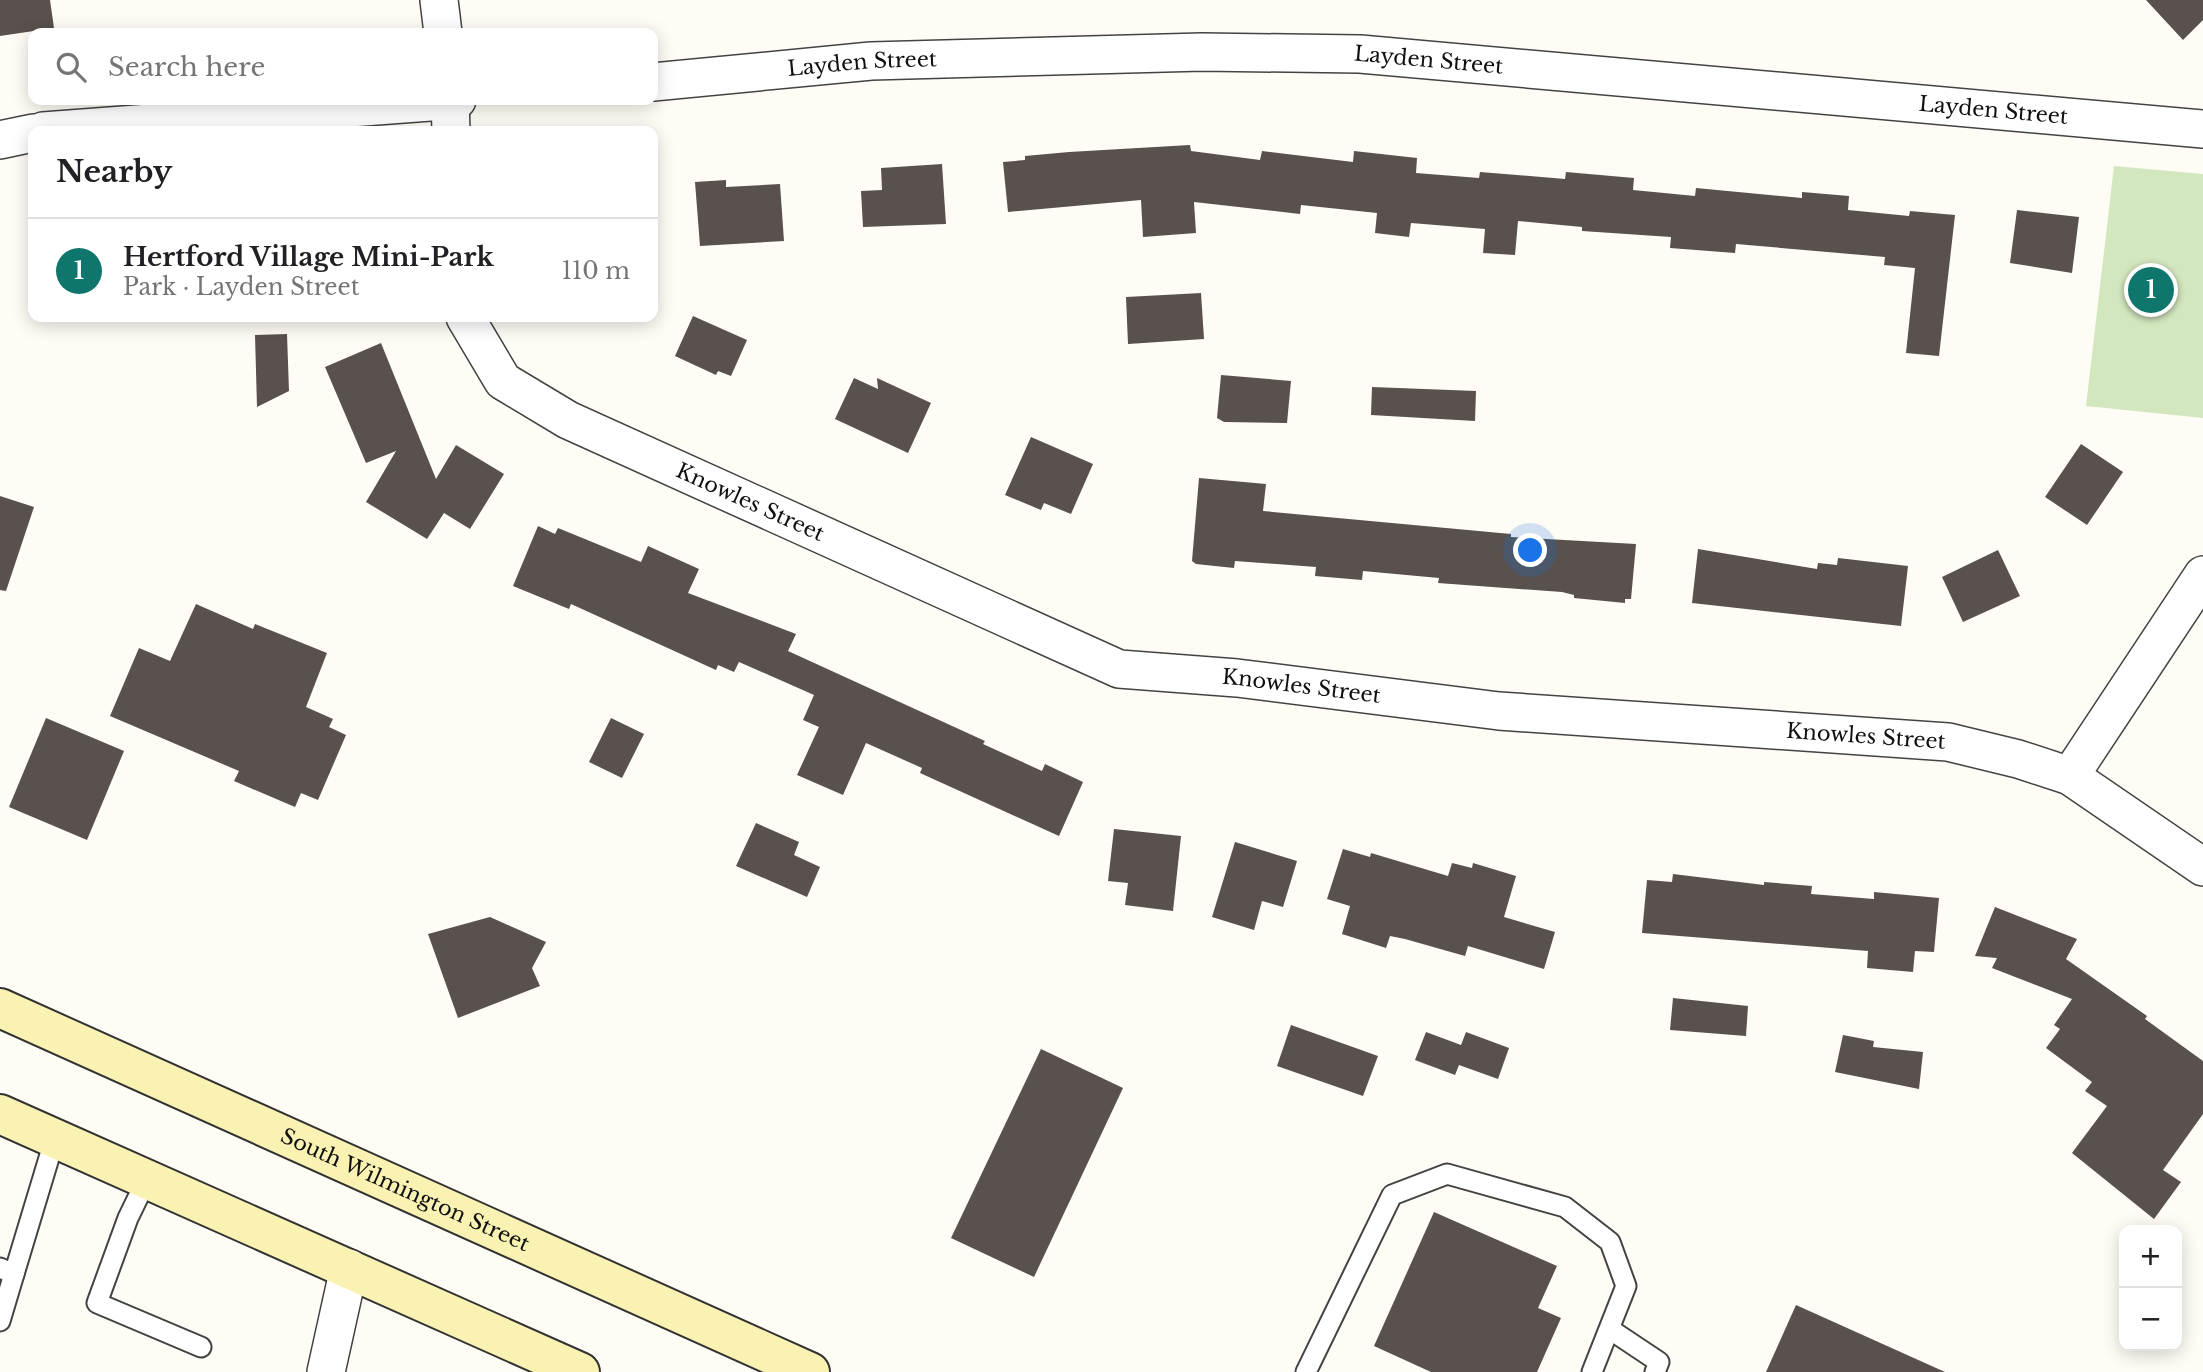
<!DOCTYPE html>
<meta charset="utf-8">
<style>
:root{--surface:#fff;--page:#f6f6f6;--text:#202124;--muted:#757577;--line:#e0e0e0;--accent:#0f766e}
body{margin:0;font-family:"Libre Baskerville",serif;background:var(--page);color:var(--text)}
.controls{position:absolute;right:21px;bottom:21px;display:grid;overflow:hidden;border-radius:14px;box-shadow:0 4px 18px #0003}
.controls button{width:63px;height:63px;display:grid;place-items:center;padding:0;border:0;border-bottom:2px solid var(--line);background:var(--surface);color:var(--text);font:35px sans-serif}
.you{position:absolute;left:1531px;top:551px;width:24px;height:24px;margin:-18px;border:5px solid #fff;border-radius:50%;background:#1a73e8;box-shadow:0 0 0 10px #1a73e833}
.badge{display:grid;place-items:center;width:46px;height:46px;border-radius:50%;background:var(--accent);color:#fff;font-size:23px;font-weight:700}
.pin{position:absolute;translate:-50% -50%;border:4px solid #fff;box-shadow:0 2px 7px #0006}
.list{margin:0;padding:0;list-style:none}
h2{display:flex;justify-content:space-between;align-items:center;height:91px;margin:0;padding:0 28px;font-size:30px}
h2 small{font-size:23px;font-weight:400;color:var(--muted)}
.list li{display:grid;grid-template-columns:46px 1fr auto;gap:21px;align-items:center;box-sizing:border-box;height:105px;padding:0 28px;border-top:2px solid var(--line)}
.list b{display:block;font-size:26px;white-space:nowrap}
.list p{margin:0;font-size:23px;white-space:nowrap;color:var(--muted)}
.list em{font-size:23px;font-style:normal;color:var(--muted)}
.icon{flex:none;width:38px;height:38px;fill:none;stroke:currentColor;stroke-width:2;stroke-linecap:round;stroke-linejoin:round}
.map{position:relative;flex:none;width:2203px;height:1372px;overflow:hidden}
.search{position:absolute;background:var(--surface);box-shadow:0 4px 18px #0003;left:28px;top:28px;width:630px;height:77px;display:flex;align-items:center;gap:18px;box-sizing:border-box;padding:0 24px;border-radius:14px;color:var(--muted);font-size:26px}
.panel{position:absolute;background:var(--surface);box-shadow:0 4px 18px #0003;left:28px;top:126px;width:630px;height:196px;border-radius:14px}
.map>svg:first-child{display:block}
</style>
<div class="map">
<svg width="2203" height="1372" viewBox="0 0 2203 1372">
<rect width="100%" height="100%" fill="#fefcf4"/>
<path fill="#d3e7bf" d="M2114,166l89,8v244l-117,-12z"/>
<g fill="#58514d">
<path d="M0,0h50l4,28 -54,8z"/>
<path d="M2146,0h57v20l-20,20z"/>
<path d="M1190,145l1,6 69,9 2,-9 91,11 1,-11 63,7 -1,15 63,5 1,-6 85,7 1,-7 68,6 -1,12 62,6 1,-8 106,10v-6l47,4 -1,14 61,6 1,-5 45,4 -16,141 -33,-3 9,-85 -31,-3 1,-8 -149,-13 -1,9 -65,-5 1,-11 -89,-6v-4l-64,-6 -3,34 -32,-2 2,-24 -74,-6 -2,14 -34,-4 2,-20 -76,-8 -1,9 -106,-12 2,31 -53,4 -2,-37 -133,12 -5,-50 22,-2v-4l44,-4z"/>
<path d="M942,164l4,60 -83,3 -2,-36 21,-1 -1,-22z"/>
<path d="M726,180v7l54,-3 4,57 -84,5 -5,-64z"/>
<path d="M2017,210l62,7 -7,56 -62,-10z"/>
<path d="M1201,293l3,46 -76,5 -2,-47z"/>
<path d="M693,316l54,24 -16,36 -13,-5 -2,4 -41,-19z"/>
<path d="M287,334l2,57 -32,16 -2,-72z"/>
<path d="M381,343l55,136 20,-34 48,29 -34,55 -26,-16 -17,26 -61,-37 30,-51 -30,12 -41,-96z"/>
<path d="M1221,375l70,6 -4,42 -63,-1 -7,-4z"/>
<path d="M854,378l24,11 -1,-11 54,25 -23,50 -73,-34z"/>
<path d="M1372,387l104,4 -1,30 -104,-6z"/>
<path d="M1031,437l62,27 -22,50 -27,-11 -3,7 -36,-15z"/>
<path d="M2081,444l42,28 -36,53 -42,-28z"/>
<path d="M1199,478l67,6 -3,27 248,23v3l125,7 -5,55h-6v4l-51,-5v-3l-12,-3 -124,-9 1,-5 -76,-7 -1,9 -47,-4 1,-9 -81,-6 -1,7 -38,-4 -4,-3z"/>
<path d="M0,496l34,11 -28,84 -6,-1z"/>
<path d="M538,526l17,8 3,-6 83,34 7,-16 51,23 -11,24 108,41 -8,17 197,90 -2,3 59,27 3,-7 38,18 -24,54 -139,-63 2,-5 -56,-25 -23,52 -46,-20 22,-48 -16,-7 11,-25 -75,-33 -5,10 -16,-7 -2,5 -145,-66 -2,5 -56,-23z"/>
<path d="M1698,549l119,20 1,-6 19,2 1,-7 70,8 -7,60 -209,-23z"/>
<path d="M1998,550l22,46 -57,26 -21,-45z"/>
<path d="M196,604l57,25 2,-5 72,29 -21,54 27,12 -4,8 17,8 -28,65 -17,-7 -6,14 -61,-26 5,-10 -129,-55 29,-68 31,13z"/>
<path d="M46,718l78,33 -37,89 -78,-33z"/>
<path d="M611,718l33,16 -22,44 -33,-16z"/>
<path d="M756,823l43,19 -5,13 26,12 -13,30 -71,-31z"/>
<path d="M1114,829l67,7 -8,75 -48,-6 3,-22 -20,-2z"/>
<path d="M1235,842l62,19 -14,46 -21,-6 -8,29 -42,-13z"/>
<path d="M1343,849l27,8 1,-4 77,23 4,-13 20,5 1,-5 43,13 -12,41 51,15 -11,37 -76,-23 -3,10 -60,-17 -15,-3 -4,12 -44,-14 8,-28 -23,-7z"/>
<path d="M1673,874l91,11v-3l48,4 -1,8 63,5v-7l65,6 -5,54 -19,-1 -2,21 -46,-4 1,-17 -226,-18 5,-53 25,2z"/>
<path d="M1995,907l82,32 -11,20 81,57 -2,3 58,42v53l-40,56 18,12 -27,37 -82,-66 35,-47 -22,-15 7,-9 -46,-34 14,-19 -6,-4 18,-26 -80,-31 5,-10 -22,-2z"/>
<path d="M490,917l56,25 -14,26 8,18 -82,32 -30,-84z"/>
<path d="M1673,998l75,8 -2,30 -76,-6z"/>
<path d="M1291,1025l87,31 -15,40 -86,-30z"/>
<path d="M1426,1032l35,13 5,-13 43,16 -11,31 -39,-14 -4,10 -40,-15z"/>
<path d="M1843,1035l31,6 -1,6 50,5 -4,37 -84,-17z"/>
<path d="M1041,1049l82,39 -89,189 -83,-39z"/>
<path d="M1434,1212l123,54 -19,42 23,10 -24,54h-106l-57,-26z"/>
<path d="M1796,1305l149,67h-179z"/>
</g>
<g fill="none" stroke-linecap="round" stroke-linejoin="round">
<defs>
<g id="service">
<path d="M147,1179l-19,39 -31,85 104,44"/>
<path d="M0,1268l14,6 41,-136"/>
<path d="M0,1321l14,-47"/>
<path d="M1611,1330l48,32 -4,10"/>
<path d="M1306,1372l86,-177 55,-21 118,33 45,35 16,44 -34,86"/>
</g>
<g id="minor">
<path d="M439,0l4,33"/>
<path id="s1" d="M653,82l218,-21 331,-9 158,2 843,75"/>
<path d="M450,100l1,31"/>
<path d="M43,131l414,-31"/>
<path d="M0,140l33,-7"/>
<path id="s2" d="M465,317l38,64 65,39 551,249 118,9 262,33 449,31 70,17 52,17 133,91"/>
<path d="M2070,776l133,-201"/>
<path d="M326,1372l23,-104"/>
</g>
<g id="secondary">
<path id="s3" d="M0,1008l810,364"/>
<path d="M0,1114l580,258"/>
</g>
</defs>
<use href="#service" stroke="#434343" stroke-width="23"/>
<use href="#minor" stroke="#434343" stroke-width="40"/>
<use href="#secondary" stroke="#323232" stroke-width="42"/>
<use href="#service" stroke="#fff" stroke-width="19"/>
<use href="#minor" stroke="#fff" stroke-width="37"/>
<use href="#secondary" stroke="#f9f2b3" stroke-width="38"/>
</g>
<g text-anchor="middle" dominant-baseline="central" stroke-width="7" stroke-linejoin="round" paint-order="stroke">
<g font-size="21" fill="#101010" stroke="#fff">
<text stroke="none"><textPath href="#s1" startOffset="777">Layden Street</textPath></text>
<text stroke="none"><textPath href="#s1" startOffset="210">Layden Street</textPath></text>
<text stroke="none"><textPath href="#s1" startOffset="1344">Layden Street</textPath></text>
<text stroke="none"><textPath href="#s2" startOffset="350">Knowles Street</textPath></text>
<text stroke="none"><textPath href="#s2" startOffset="938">Knowles Street</textPath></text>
<text stroke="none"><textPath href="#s2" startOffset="1505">Knowles Street</textPath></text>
<text stroke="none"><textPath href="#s3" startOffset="444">South Wilmington Street</textPath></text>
</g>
</g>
</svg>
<div class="controls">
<button>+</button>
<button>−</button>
</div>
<div class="you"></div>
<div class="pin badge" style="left:2151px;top:290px">1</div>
<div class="search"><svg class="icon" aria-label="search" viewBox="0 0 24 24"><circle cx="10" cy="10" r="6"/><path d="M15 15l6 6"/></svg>Search here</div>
<section class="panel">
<h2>Nearby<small></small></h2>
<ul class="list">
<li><span class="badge">1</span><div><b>Hertford Village Mini-Park</b><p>Park · Layden Street</p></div><em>110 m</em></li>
</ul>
</section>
</div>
